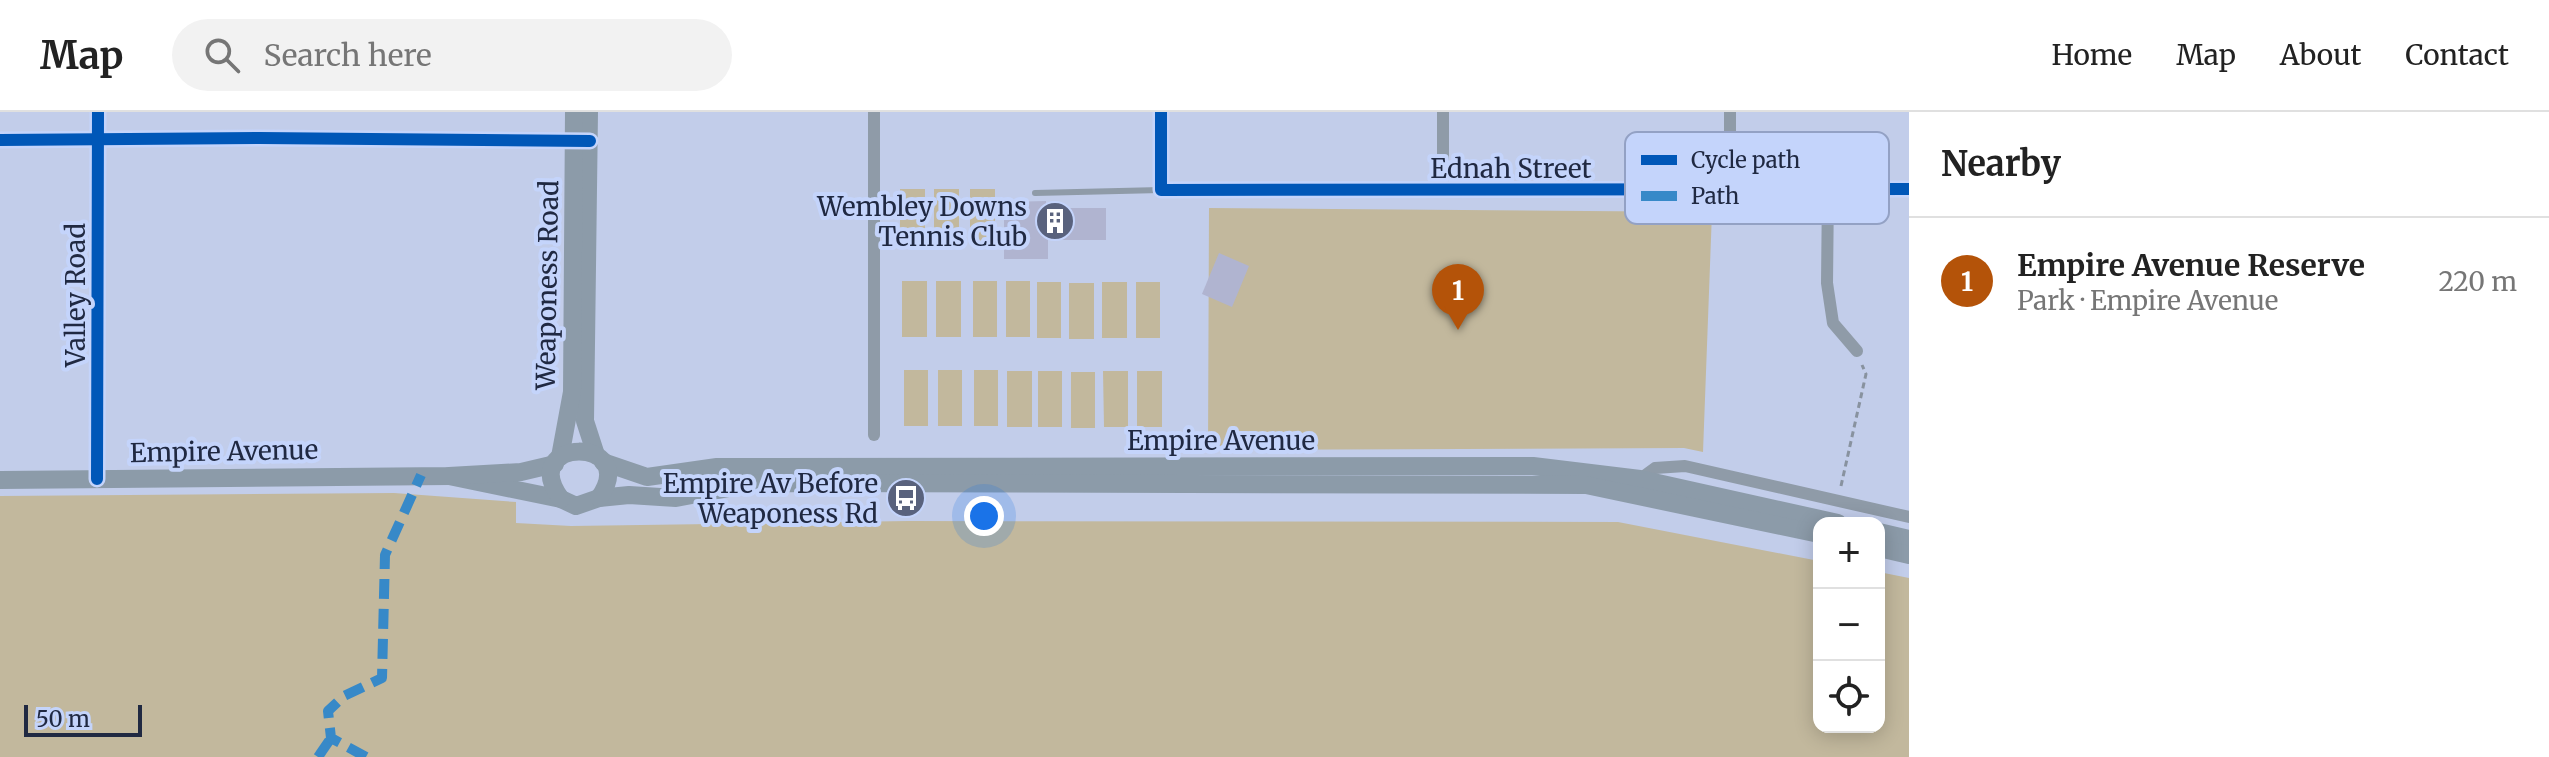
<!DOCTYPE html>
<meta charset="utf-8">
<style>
:root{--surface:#fff;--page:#f2f2f2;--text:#222;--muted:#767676;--line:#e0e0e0;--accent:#b45309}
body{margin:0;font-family:Merriweather,serif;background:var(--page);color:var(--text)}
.controls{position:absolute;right:24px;bottom:24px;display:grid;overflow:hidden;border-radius:16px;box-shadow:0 4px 20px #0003}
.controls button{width:72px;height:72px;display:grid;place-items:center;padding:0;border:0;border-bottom:2px solid var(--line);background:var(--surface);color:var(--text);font:40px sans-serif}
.scale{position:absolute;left:24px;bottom:20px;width:118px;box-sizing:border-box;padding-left:8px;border:4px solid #202942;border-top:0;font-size:22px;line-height:28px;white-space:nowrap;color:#202942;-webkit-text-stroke:6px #c4d4fb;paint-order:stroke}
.you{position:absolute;left:984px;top:404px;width:28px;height:28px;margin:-20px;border:6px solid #fff;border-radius:50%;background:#1a73e8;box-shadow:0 0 0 12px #1a73e833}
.badge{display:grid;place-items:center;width:52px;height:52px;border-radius:50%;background:var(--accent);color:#fff;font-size:26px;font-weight:700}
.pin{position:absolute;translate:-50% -66px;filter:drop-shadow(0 2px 4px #0008)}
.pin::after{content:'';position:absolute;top:42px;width:28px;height:24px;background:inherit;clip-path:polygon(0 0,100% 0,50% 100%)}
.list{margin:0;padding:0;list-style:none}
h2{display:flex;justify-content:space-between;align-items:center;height:104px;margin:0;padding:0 32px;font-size:34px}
h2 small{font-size:26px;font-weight:400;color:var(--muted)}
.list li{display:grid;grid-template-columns:52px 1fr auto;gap:24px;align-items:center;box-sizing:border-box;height:128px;padding:0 32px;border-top:2px solid var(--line)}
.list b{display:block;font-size:30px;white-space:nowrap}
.list p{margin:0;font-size:26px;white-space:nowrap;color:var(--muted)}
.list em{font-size:26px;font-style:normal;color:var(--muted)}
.icon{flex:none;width:44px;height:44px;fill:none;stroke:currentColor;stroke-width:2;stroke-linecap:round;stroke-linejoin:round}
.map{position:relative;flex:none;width:1909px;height:645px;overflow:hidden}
header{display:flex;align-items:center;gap:48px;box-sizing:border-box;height:112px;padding:0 40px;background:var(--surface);border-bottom:2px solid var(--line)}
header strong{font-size:38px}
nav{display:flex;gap:44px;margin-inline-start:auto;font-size:28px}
.search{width:560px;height:72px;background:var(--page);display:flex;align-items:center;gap:20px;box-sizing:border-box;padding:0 28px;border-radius:44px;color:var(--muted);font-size:30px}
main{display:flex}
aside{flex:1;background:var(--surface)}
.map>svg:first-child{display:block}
</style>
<header>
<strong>Map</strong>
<div class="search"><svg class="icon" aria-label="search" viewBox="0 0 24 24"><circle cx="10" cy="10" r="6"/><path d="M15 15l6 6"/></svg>Search here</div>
<nav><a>Home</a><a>Map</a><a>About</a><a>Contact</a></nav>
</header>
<main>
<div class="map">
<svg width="1909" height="645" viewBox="0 0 1909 645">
<rect width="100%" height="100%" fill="#c2cdea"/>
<g fill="#c2b89d">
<rect x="900" y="77" width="25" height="56"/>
<rect x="934" y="77" width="25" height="56"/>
<rect x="970" y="77" width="25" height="56"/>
<path d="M1209,96l503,4 -9,240 -19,-4 -476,2z"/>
<rect x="902" y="169" width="25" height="56"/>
<rect x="936" y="169" width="25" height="56"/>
<rect x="973" y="169" width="24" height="56"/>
<path d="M1030,169v56h-24v-56z"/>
<rect x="1037" y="170" width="24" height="56"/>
<rect x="1102" y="170" width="25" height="56"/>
<rect x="1136" y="170" width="24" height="56"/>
<rect x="1069" y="171" width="25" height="56"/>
<rect x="904" y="258" width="24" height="56"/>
<rect x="938" y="258" width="24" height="56"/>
<rect x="974" y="258" width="24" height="56"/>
<rect x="1007" y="259" width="25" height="56"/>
<rect x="1038" y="259" width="24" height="56"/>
<path d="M1103,259h25v56h-24z"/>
<rect x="1137" y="259" width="25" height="56"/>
<rect x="1071" y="260" width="24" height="56"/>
<path d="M394,381l122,9v21l55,3 337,-5 710,1 201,39v166h60v-155l30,6v179h-1909v-261z"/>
</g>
<g fill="#b0b4d0">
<path d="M1046,89v7h60v32h-58v19h-44v-51h4v-6z"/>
<path d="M1219,141l30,13 -17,41 -30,-13z"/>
</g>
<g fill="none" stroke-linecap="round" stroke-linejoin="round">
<path stroke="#88929f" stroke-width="3" stroke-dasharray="6 4" stroke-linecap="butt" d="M1841,374l25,-112 -4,-9"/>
<path stroke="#8f9ba8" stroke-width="6" d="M1035,81l126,-3"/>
<g stroke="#8f9ba8" stroke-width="12">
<path d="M1161,0v78l748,-1"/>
<path d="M0,28l260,-2 321,3"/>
<path d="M1443,78v-78"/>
<path d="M1730,78v-78"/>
<path d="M1828,78l-1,93 6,40 24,28"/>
<path d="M874,323v-323"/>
<path d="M97,367l1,-367"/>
<path d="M1640,367l15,-11 30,-2 224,51"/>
</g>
<g stroke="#8c9ba9" stroke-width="18">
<path d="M589,0l-4,309 11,34"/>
<path d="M560,345l12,-65 2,-280"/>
<path d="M603,350l44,15 70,-10 816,-1 107,13 198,44"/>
<path d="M449,364l112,23 15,7 23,-8 30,-3 47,3 74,-14 53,-1 783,2 233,49"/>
<path d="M0,368l449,-4 72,-4 34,-8"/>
<path d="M561,387c-46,-63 81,-63 38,-1"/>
<path d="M1879,420l30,7"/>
<path d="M1879,436l30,7"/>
</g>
<g stroke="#3789c8" stroke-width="10" stroke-dasharray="20 10" stroke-linecap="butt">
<path d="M318,645l13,-19"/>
<path d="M366,645l-35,-19 -3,-27 16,-15 38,-18 3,-123 36,-80"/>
</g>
<defs>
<g id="cycleway">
<path d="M1161,0v78l748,-1"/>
<path d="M0,28l260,-2 330,3"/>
<path d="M97,367l1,-367"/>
</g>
</defs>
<use href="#cycleway" stroke="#c4d4fb" stroke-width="17"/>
<use href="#cycleway" stroke="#0057b8" stroke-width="12"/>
</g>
<defs>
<symbol id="building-disc" viewBox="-11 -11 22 22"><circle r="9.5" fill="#59627d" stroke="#c4d4fb"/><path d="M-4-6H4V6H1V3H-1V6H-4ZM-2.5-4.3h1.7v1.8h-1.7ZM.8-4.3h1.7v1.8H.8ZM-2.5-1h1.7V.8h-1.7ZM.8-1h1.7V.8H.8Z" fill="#fff"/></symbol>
<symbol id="bus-disc" viewBox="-11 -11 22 22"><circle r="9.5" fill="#59627d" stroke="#c4d4fb"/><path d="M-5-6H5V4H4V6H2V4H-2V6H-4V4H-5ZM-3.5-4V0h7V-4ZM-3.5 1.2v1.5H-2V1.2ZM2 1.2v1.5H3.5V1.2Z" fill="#fff"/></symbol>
</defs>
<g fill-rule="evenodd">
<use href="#building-disc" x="1033" y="87" width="44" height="44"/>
<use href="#bus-disc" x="884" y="364" width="44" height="44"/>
</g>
<g text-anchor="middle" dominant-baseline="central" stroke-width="8" stroke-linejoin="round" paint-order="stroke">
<g font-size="26" fill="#202942" stroke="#c4d4fb">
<text x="1511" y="56">Ednah Street</text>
<text transform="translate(547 173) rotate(-89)">Weaponess Road</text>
<text transform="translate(75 183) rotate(-90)">Valley Road</text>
<text x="1221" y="328">Empire Avenue</text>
<text transform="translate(224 339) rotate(-1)">Empire Avenue</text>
</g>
<g font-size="26" fill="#202942" stroke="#c4d4fb" text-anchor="end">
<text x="1027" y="94">Wembley Downs<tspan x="1027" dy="30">Tennis Club</tspan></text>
<text x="878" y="371">Empire Av Before<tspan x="878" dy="30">Weaponess Rd</tspan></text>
</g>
</g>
<rect x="1625" y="20" width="264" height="92" rx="12" fill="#c4d4fb" stroke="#93a1c4" stroke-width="2"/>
<rect x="1641" y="43" width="36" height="10" fill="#0057b8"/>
<rect x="1641" y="79" width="36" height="10" fill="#3789c8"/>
<g font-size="22" fill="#202942">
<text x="1691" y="56">Cycle path</text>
<text x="1691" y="92">Path</text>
</g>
</svg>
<div class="controls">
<button>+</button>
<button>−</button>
<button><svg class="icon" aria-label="locate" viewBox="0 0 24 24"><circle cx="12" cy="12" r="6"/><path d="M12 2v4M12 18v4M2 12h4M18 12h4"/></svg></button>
</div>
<div class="scale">50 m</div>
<div class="you"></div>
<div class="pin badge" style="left:1458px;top:218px">1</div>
</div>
<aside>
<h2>Nearby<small></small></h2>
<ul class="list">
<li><span class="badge">1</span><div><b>Empire Avenue Reserve</b><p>Park · Empire Avenue</p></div><em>220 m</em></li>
</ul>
</aside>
</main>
